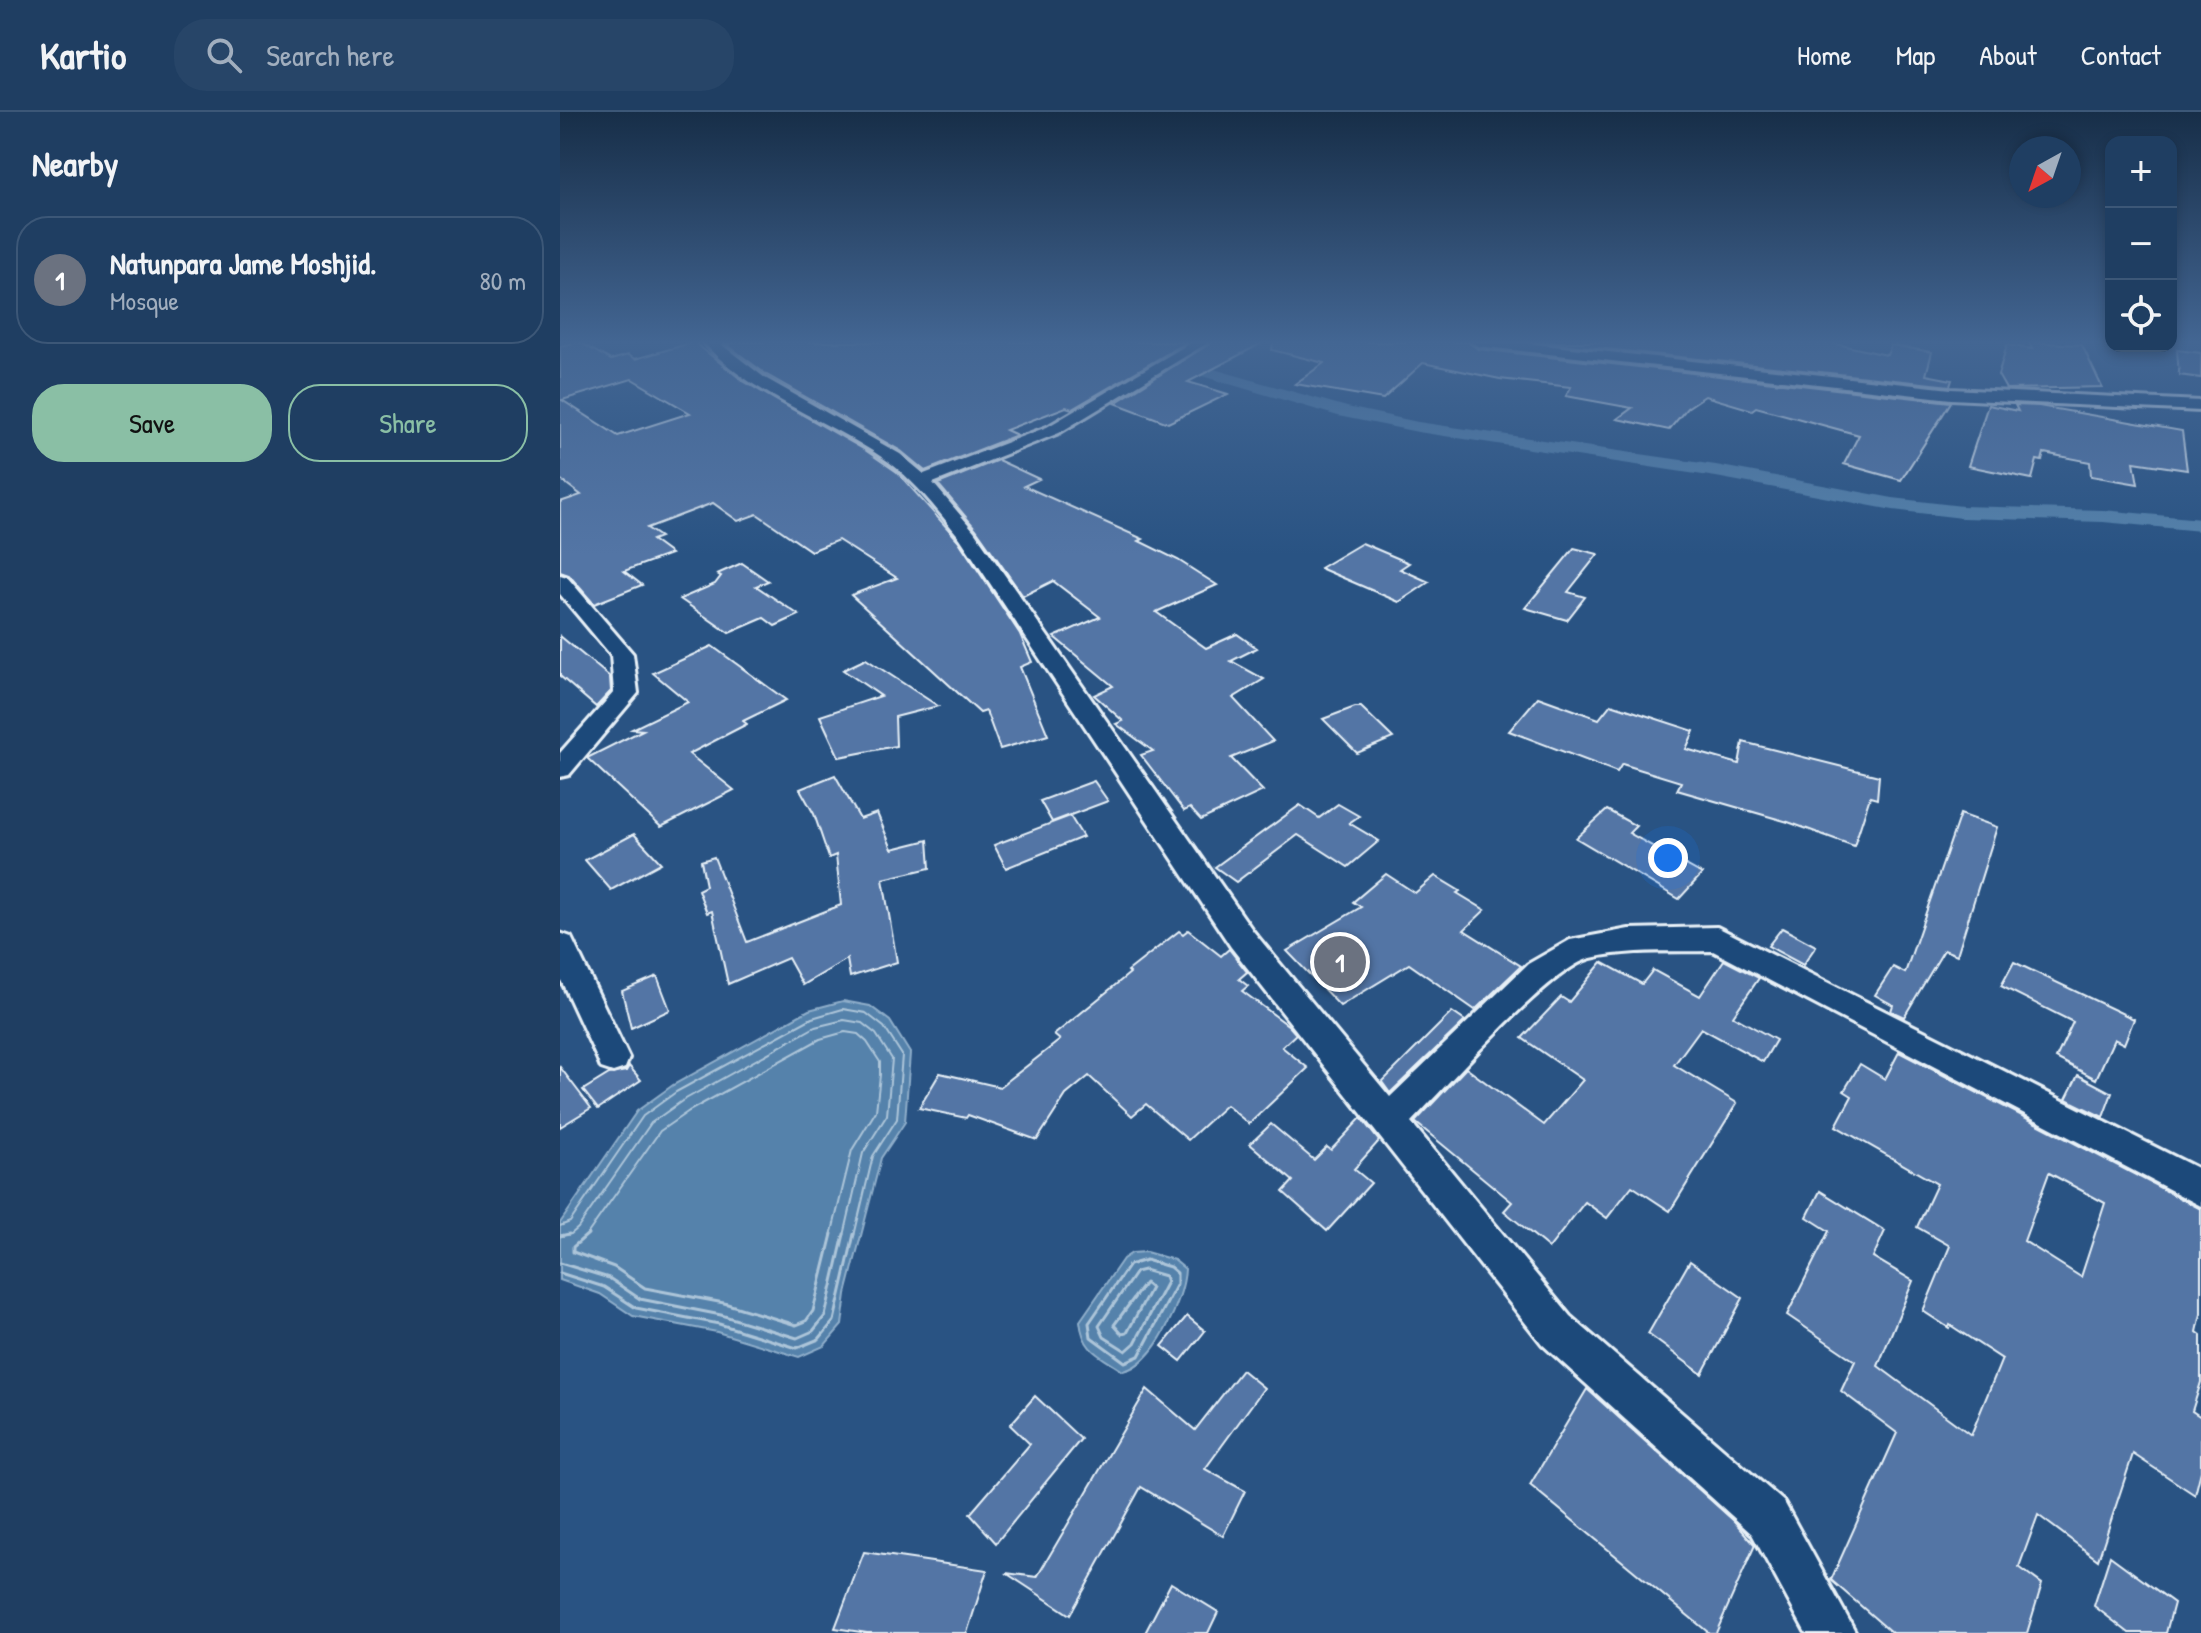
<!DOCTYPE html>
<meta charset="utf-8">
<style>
:root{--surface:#1f3e62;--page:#274568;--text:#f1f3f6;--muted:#a1aebe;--line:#3c5777;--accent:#8abfa5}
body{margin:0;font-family:"Patrick Hand",sans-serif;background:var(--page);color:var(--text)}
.controls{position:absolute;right:24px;top:24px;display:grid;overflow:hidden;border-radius:16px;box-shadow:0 4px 12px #0003}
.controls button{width:72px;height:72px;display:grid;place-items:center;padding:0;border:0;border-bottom:2px solid var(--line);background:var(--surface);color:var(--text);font:40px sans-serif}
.compass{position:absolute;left:1449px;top:24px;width:72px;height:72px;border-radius:50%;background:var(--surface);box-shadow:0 4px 12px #0003;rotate:220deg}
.you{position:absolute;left:1108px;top:746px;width:28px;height:28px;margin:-20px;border:6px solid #fff;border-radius:50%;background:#1a73e8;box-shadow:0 0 0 12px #1a73e833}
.badge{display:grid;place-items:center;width:52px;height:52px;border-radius:50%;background:var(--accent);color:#fff;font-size:26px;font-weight:700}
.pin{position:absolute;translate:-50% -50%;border:4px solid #fff;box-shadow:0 2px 8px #0006}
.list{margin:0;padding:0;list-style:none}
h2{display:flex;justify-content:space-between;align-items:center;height:104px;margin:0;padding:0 32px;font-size:34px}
h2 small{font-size:26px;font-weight:400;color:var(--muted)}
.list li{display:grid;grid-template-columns:52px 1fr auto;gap:24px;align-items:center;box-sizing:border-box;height:128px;margin:0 16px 16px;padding:0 16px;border:2px solid var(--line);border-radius:32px}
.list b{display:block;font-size:30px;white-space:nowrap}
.list p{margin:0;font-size:26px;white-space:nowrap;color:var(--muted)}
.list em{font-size:26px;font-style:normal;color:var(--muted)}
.actions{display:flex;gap:16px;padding:24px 32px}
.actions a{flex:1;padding:18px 0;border:2px solid var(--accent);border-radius:32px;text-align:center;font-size:28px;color:var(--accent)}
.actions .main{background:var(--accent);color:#111}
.icon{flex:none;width:44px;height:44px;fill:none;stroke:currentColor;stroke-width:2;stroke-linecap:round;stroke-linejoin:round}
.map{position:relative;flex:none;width:1641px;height:1521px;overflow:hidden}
header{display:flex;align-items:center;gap:48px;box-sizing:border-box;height:112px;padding:0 40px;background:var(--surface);border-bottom:2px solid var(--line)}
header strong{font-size:38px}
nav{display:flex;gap:44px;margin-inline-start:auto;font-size:28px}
.search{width:560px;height:72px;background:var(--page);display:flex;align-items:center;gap:20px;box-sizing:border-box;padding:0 28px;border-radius:32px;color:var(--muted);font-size:30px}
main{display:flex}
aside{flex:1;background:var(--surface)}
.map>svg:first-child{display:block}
</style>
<header>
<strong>Kartio</strong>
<div class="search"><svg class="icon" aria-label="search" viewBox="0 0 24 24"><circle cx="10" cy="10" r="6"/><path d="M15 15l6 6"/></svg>Search here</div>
<nav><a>Home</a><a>Map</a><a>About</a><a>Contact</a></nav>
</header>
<main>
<aside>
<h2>Nearby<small></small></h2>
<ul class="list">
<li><span class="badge" style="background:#6b7280">1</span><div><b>Natunpara Jame Moshjid.</b><p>Mosque</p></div><em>80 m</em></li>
</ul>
<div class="actions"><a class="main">Save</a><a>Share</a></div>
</aside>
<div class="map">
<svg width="1641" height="1521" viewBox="0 0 1641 1521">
<rect width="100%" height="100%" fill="#295383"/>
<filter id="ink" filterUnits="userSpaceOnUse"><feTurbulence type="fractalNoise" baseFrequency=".0125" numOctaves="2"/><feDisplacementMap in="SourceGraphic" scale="16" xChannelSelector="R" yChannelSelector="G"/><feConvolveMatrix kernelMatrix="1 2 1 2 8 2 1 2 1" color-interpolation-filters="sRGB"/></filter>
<g filter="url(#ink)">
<g fill="#5482ab" stroke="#8faeca" stroke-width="2">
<path d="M283,889l27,5 20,15 20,32 -5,69 -24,36 -35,136 -4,31 -18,21 -25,11 -82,-25 -84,-16 -33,-22 -40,-14v-57l77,-112 36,-26 136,-75z"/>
<path d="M586,1140l28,8 11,9c-1,30 -30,96 -62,102 -24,-16 -40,-20 -43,-50l43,-62 9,-6z"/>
</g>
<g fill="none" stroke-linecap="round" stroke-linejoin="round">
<g stroke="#adc5d9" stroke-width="2">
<path d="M0,1114l10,-4 73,-106 33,-24 136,-74 31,-9 23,4 18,14 18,28 -5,64 -24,37 -19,80"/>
<path d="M0,1124l11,-2 7,-6 73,-105 31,-22 133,-74 29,-7 18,3 14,11 16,25 -5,56 -24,38 -19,83"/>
<path d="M26,1124l74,-105 29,-20 131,-72 25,-7 13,2 9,8 13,20v13l-4,36 -24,39 -21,86"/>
</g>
<g stroke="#adc5d9" stroke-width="3">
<path d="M28,1122l-15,13v5l41,15 31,21 79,15 72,22 10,-4 7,-10 19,-77"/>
<path d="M0,1124l9,-2"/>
<path d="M586,1148l24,7 7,6v11l-38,72 -14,6 -34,-25 -2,-14 40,-58z"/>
<path d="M0,1151l49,15 31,21 81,16 76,23 16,-7 12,-15 19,-82"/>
<path d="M584,1158l21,6 2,6 -32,61 -9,8 -22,-14 -5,-11 37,-54z"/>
<path d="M0,1161l44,14 32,21 83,16 78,24 22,-9 15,-18 20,-87"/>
<path d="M585,1171l6,5 -24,45 -5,1 -8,-9z"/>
</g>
<path fill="#5482ab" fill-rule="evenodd" d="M517,230h29l38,7 203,58 71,15 298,43 177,33 69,8 141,4 98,9v12l-98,-9 -141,-4 -69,-8 -177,-33 -298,-45 -80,-16 -197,-58 -61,-13z"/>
</g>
<g fill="#5375a5" stroke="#e8f1f8" stroke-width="2" fill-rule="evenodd">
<path d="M19,230l32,18 17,-5 7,4 59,-17 49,39 122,69 32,22 61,68 62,94 12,28 -12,5 28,68 -48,14 -14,-38 -6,2 -129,-118 46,-17 -59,-38 -27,11 -54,-37 -19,7 -25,-18 -66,25 13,9 -8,3 19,14 -47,17 18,14 -48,19 -25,-29 -9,-3v-70l21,-7 -21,-16v-133zM72,267l58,34 -72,23 -56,-36z"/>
<path d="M179,230h448l-115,67 -6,-2 -60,23 11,5 -92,36 -24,-20 -134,-76 -41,-31z"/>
<path d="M652,230h52l-76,40 40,12 -60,29 -53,-20z"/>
<path d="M713,230h195l10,7 473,53 -50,78 -57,-16 15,-29 -103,-28 -4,3 -47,-14 -18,12 -18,22 -52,-11 15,-11 -66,-12 5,-9 -71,-8 -77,-16 -40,36 -88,-15 29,-21 -52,-13z"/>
<path d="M981,230h287l59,13 4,-10 41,7 -6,23 26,5 -2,6z"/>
<path d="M1469,230l53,3 20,42 -96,2 -8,-14 9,-30 25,4z"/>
<path d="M1617,238l24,3v25l-22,-3z"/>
<path d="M1428,293l30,6 -3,-6 24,1 143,25 5,39 -53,-8 4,22 -47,-8 -1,-14 -46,-9 -2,8 -5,-1 -5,19 -64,-13z"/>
<path d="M438,348l41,19 -15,7 119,53 -4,2 39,19 39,25 -61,27 50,36 31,-14 20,14 -26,13 33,18 -31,19 40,43 -42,17 32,33 -62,29 -11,-12 -6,3 -43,-56 12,-4 -37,-27 7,-3 -29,-26 19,-9 -59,-49 46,-20 -47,-36 -30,15 -47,-67 -38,-45z"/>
<path d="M802,431l47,20 -9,6 29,13 -30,20 -79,-34z"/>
<path d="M1014,436l24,6 -30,38 17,5 -18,23 -42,-12z"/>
<path d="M182,451l26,18 -12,5 43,29 -24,11 -11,-8 -35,15 -49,-34 35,-15 6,-8 -4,-2z"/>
<path d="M0,524l50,41 1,14 -15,16 -36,-31z"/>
<path d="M152,534l74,54 -43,21 4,3 -58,30 45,36 -73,37 -74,-69 56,-28 -11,-1 56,-27 -35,-29z"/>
<path d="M306,547l72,47 -43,11 1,29 -57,11 -19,-41 61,-20 -38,-26z"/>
<path d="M978,585l61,22 12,-15 83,27 -8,18 53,15 4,-22 136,34 -2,23 -7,-2 -16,49 -66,-24 -111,-32 4,-8 -59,-18 -5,8 -108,-41z"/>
<path d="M795,595h6l32,31 -36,15 -34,-34z"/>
<path d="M275,663l25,44 17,-6 15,36 36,-9 2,28 -47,11 14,83 -47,15 -3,-18 -44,26 -15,-27 -60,26 -16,-73 -5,2 -9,-23 8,-4 -5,-25 13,-4 33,85 94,-37 -5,-50 -7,3 -15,-44 -14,-25z"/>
<path d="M534,669l14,20 -56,21 -12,-21z"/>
<path d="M778,692l21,12 -10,7 30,18 -31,26 -50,-32 -62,47 -21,-15 85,-62 19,13z"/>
<path d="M1047,698l29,16 -7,7 73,41 -23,25 -103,-61z"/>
<path d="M1400,702l37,13 -40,128 -13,-5 -40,67 -13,-6 2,-6 -18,-10 18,-28 12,6z"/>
<path d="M510,704l13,21 -77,31 -12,-23z"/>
<path d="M74,722l27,29 -50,27 -26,-30z"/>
<path d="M826,762l29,19 20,-17 25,15 -3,2 28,17 -21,20 57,36 -46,44 -66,-46 -69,42 -53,-55 74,-44 -8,-5z"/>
<path d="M1222,816l34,18 -13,19 -35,-19z"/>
<path d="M628,818l33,26 8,-7 18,23 -8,7 9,7 -6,5 47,35 7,8 -14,13 26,21 -59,56 -23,-19 -38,35 -42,-36 -14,12 -43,-40 -23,19 -29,45 -69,-25 -2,3 -47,-10 21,-35 60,14 60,-47 -6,-5 76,-62 -2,-2 51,-40 4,3z"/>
<path d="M1164,848l35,18 -26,38 43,24 -13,22 -62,-34 -27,37 63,38 -67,108 -38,-25 -25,32 -22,-16 -36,46 -45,-37 8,-9 -97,-80 51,-54 78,57 39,-45 -61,-42 39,-41 8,5 33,-40 40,22 11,-14 47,26z"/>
<path d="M1454,850l120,57 -10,25 -10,-5 -18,40 -40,-21 17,-36 -72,-36z"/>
<path d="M97,864l13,34 -39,18 -9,-37z"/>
<path d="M892,900l13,9 -75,72 -8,-11z"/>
<path d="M1339,940l302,157v105l-4,18 4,3v47l-9,29 9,6v54l-6,24 -62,-41 -35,106 -60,-45 -19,52 23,17 -15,49h-135l-61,-53 66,-147 -56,-42 14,-30 -68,-46 42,-84 -22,-14 13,-26 65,40 -12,26 40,24 -35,85 93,69 31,-76 -52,-34 -1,3 -26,-17 27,-65 -33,-19 20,-43 -101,-58 16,-30 -8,-5 16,-27 25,15zM1489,1061l56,30 -24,74 -57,-36z"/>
<path d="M69,954l12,14 -43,29 -15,-19 26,-16 17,-3z"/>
<path d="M0,955l31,41 -31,19z"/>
<path d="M1518,963l34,18 -9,24 -37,-18z"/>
<path d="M801,1006l18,23 -25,28 17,14 -44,48 -44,-39 10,-11 -43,-37 21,-20 43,36 13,-13 4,3z"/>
<path d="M1130,1149l53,37 -41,76 -54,-40z"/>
<path d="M627,1204l18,15 -24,30 -19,-15z"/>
<path d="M682,1258l22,18 -59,81 40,22 -22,45 -82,-49 -71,128 -64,-42 31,4 110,-188 48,41z"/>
<path d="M1027,1277l147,132 21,24 -39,88h-7l-179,-148z"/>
<path d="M475,1284l46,43 -85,104 -26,-29 60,-70 -20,-19z"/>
<path d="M304,1440l123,18 -20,63h-100l-32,-5z"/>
<path d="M1550,1444l64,47 -8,30h-37l-35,-27z"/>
<path d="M611,1471l47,29 -10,21h-63z"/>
</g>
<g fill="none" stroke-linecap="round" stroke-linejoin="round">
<defs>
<g id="minor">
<path d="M143,230h15l47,36 135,76 24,20 123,-47 145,-85h17l-150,91 -126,50 41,48 279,400 137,166 138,-133 42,-24 59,-11 88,-2 484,243v36l-488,-255c-40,1 -83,-2 -122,7 -42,10 -145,129 -180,164l159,194 214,186 72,131h-50l-54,-99 -210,-190 -311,-397 -271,-409c-22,-27 -43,-55 -71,-76 -59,-42 -137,-65 -186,-120z"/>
<path d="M911,230h45l435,47 250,12v10l-250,-12 -473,-53z"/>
<path d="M0,463l7,2 66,77 5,39 -69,82 -9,2v-24l54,-61 -3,-37 -51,-61z"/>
<path d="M0,821l11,4 58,121 -4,10 -12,4 -12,-4 -4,-10 -37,-80z"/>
</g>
</defs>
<use href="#minor" stroke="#e8f1f8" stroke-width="6"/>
<use href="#minor" fill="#1f4a7a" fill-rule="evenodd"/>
</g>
</g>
<linearGradient id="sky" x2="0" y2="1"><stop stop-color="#172e48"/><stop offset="0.52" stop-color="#436693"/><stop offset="1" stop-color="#436693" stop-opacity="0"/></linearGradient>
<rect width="1641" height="443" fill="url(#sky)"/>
</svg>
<div class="controls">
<button>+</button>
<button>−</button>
<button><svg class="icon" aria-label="locate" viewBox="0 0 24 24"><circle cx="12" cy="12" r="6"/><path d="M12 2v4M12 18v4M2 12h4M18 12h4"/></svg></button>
</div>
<svg class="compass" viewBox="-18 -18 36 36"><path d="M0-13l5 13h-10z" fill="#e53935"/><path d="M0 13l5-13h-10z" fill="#a1aebe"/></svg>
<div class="you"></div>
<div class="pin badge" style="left:780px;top:850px;background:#6b7280">1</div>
</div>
</main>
